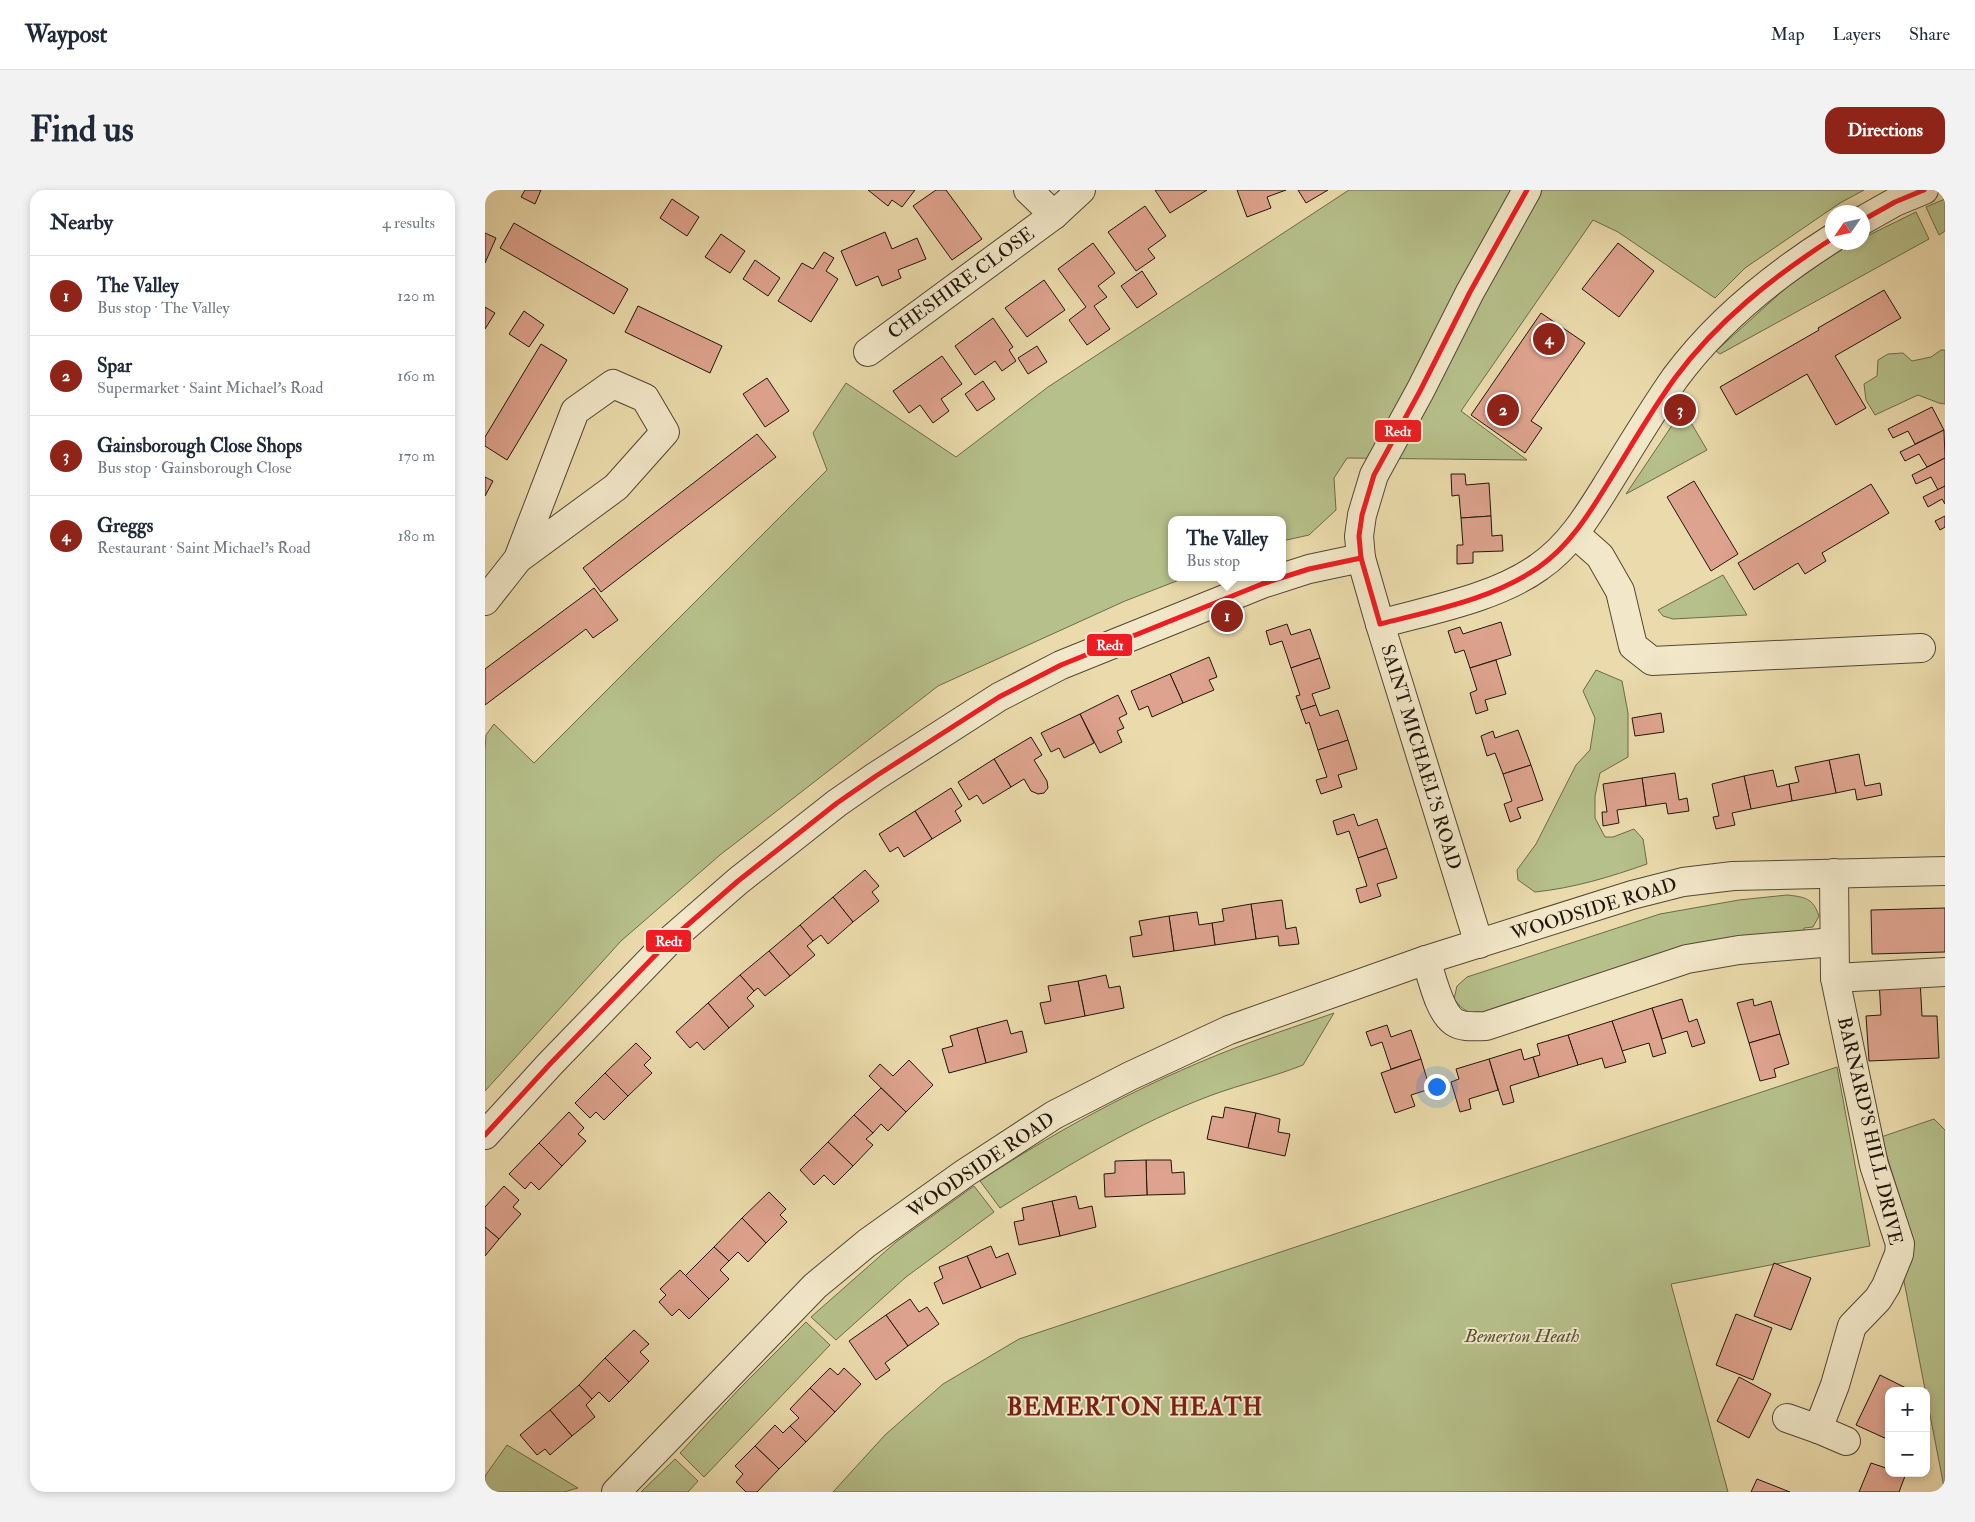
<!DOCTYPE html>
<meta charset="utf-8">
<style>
:root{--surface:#fff;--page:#f2f2f3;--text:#1f2937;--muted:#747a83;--line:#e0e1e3;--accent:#8f2418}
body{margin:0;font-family:"IM FELL Double Pica",serif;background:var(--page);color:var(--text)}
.controls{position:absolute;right:15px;bottom:15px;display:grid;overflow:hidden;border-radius:10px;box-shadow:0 2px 8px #0003}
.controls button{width:45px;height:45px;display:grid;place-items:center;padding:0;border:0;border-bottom:1px solid var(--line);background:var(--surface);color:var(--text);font:25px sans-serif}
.compass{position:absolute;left:1340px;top:15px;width:45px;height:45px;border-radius:50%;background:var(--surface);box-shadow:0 2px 8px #0003;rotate:236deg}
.you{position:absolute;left:951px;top:896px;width:18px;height:18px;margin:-12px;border:4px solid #fff;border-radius:50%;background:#1a73e8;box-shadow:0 0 0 8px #1a73e833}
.badge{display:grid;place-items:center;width:32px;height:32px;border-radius:50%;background:var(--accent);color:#fff;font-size:16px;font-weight:700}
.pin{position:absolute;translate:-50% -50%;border:2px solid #fff;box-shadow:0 1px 5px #0006}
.popup{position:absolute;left:683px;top:326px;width:118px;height:65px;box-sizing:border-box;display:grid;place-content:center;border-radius:10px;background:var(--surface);filter:drop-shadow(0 1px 4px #0005);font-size:16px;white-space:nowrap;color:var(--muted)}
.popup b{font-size:19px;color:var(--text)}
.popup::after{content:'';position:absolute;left:50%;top:100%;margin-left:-10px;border:10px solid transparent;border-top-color:var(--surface)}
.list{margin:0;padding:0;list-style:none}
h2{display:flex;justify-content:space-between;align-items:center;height:65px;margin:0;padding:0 20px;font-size:21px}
h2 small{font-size:16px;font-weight:400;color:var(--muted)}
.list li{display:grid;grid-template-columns:32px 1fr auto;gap:15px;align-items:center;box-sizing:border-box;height:80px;padding:0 20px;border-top:1px solid var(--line)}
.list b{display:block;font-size:19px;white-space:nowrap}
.list p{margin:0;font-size:16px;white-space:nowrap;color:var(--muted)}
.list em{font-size:16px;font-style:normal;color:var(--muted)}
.map{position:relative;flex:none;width:1460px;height:1302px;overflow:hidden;border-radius:15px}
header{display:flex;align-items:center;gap:30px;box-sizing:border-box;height:70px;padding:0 25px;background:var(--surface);border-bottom:1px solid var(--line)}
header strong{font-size:24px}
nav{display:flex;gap:28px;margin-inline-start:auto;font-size:18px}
.intro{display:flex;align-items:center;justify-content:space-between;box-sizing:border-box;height:120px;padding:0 30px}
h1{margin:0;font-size:35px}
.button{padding:12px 22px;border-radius:15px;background:var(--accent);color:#fff;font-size:18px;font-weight:700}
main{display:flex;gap:30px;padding:0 30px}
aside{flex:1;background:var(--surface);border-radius:15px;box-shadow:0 2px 8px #0003}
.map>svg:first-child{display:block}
</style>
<header>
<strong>Waypost</strong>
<nav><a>Map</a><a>Layers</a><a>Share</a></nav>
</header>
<div class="intro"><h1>Find us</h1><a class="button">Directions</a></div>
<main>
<aside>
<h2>Nearby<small>4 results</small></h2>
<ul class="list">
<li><span class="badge">1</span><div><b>The Valley</b><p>Bus stop · The Valley</p></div><em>120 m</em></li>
<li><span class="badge">2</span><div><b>Spar</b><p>Supermarket · Saint Michael's Road</p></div><em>160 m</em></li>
<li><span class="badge">3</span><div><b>Gainsborough Close Shops</b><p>Bus stop · Gainsborough Close</p></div><em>170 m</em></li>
<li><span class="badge">4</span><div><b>Greggs</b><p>Restaurant · Saint Michael's Road</p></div><em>180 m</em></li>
</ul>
</aside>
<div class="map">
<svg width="1460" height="1302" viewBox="0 0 1460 1302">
<rect width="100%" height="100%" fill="#ebdbac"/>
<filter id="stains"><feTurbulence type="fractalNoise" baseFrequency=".004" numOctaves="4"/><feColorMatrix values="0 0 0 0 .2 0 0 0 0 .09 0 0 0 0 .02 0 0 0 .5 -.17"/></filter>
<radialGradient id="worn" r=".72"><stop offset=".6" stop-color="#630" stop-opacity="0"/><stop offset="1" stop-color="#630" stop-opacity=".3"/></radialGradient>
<g fill="#b6c08a" stroke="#6b6b4a">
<path d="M864,0h515l-24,13 -95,65 -30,30 -97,-66 -25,-12 -132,191 66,49 -180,-2 -13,20 2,32 -27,25 -27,6v-21h-110v57h15l-62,24 -187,85 -218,169 -99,86 -136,150v-341l1,-15 8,-11 40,39 293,-293 -14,-37 33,-50 110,74 92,-70z"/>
<path d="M1460,9v32l-6,4 -13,-28z"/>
<path d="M1431,22l13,27 -209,115 -4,-3 72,-65 58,-40 7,-3 10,-1v-4z"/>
<path d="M1456,160h4v54l-6,-1 -21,-8 -43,20 -9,-15 -2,-16 13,-8 1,-16 10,-6 15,-1 9,8 19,-4z"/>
<path d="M1198,219l24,41 -81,44z"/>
<path d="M1238,385l24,40 -74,4 -10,-3 -5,-6z"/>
<path d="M1111,480l26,11 6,32v44l-28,16 -5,23v22l10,19h8l21,-8 9,10 4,25c-37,13 -73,24 -112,28l-17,-12 -1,-10 19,-26 40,-79 14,-15 5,-32 -12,-27z"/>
<path d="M1302,705c18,2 26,3 32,21l-6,11 -9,1v7l-314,77c-18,3 -24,2 -36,-13l3,-13 10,-9 193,-63 79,-14z"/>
<path d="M849,823l-31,52c-30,12 -61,19 -91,30 -75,28 -144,70 -212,113l-20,-27c85,-56 176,-104 271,-139 27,-10 55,-19 83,-29z"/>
<path d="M1352,877l33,179 -199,38 57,208h-895l52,-57 58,-51 76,-45z"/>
<path d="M1449,929l11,11v362l-42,-216 11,-33 -33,-106z"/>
<path d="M489,996l20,26 -88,65 -70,63 -25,-23 85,-75z"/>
<path d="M321,1132l24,23 -126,132 -24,-24 59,-64z"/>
<path d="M22,1255l71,43 -14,4h-79v-16z"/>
<path d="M190,1269l23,22 -10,11h-47z"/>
</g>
<g fill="#dea38e" stroke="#20160a">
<path d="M40,0h16l-6,14 -14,-7z"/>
<path d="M383,0h47l-13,17 -10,-7 -4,6z"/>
<path d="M451,0h10l36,49 -30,21 -39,-54z"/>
<path d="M670,0h52l-37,23z"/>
<path d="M752,0h49l-19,7 4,11 -24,9z"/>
<path d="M813,0h30l-22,13z"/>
<path d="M187,9l27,18 -12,19 -27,-18z"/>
<path d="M660,16l21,30 -18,13 7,9 -19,13 -28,-39z"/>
<path d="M29,33l114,66 -14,25 -114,-66z"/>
<path d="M400,42l7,17 25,-11 9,21 -28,11 3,8 -19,8 -4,-10 -22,10 -15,-35z"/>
<path d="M0,43l11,5 -11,25z"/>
<path d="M236,44l24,17 -15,22 -25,-16z"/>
<path d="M608,53l22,30 -17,13 9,11 -13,9 16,23 -23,16 -18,-25 17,-13 -28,-38z"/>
<path d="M1133,53l36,28 -35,46 -37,-28z"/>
<path d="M339,62l10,6 -8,13 12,8 -27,43 -33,-21 24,-38 11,6z"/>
<path d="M270,70l25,18 -12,18 -25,-17z"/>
<path d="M657,81l15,23 -20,14 -16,-22z"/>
<path d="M559,90l21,30 -38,27 -22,-29z"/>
<path d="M1399,100l17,28 -66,38 31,52 -30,17 -29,-51 -71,41 -16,-28 99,-57 -1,-2z"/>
<path d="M153,116l84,40 -12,27 -85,-41z"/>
<path d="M0,117l10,6 -10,16z"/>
<path d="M39,121l20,14 -15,22 -20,-13z"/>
<path d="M1056,123l44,30 -54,78 11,7 -17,25 -54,-38z"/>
<path d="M508,128l20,29 -4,3 7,11 -14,10 -7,-10 -20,14 -20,-29z"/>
<path d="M56,154l26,16 -60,100 -22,-14v-9z"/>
<path d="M552,156l10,16 -19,12 -10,-16z"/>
<path d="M457,166l20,28 -21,15 8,12 -16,12 -13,-18 -11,8 -16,-22z"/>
<path d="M282,188l22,33 -24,16 -22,-33z"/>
<path d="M498,191l12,18 -18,12 -12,-17z"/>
<path d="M1447,217l12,23 -29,14 -7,-13 -15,7 -5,-9z"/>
<path d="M1459,240l1,28 -18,9 -8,-13 -14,7 -5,-9z"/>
<path d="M272,244l19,23 -175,135 -18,-24z"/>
<path d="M1460,268v28l-7,4 -7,-13 -15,7 -4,-9z"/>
<path d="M966,284h14l1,11 23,-2 2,33 -30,2 -2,-23 -7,1z"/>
<path d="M0,287l8,4 -8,15z"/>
<path d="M1209,291l44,73 -27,17 -44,-74z"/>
<path d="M1386,294l18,29 -67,40 4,8 -21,13 -7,-11 -44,27 -16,-27z"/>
<path d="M1460,296v18l-3,-5 -14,8 -5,-10z"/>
<path d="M1006,326l1,20 10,-1 1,16 -30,1v11l-16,1v-19h6l-2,-27z"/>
<path d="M1460,326v11l-5,3 -5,-9z"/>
<path d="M109,398l24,32 -25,18 -7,-9 -101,76v-36z"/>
<path d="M1016,432l10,33 -41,13 -6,-18 -9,3 -7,-22 12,-4 3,7z"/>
<path d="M802,434l4,11 19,-6 10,29 -29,10 -9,-27 -12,4 -4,-14z"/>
<path d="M724,467l8,20 -8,3 5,10 -31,13 -13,-29z"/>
<path d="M835,468l10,30 -18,6 4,11 -15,5 -5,-14 4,-1 -9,-27z"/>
<path d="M1011,470l10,34 -21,6 3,10 -12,4 -6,-21 7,-3 -7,-22z"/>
<path d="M685,484l13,29 -31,14 -4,-11 -9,4 -8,-19z"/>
<path d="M633,505l9,19 -8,4 5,10 -7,3 5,11 -22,11 -20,-39z"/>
<path d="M831,515l4,11 18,-6 10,30 -30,10 -9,-28 -3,2 -5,-14z"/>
<path d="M1176,523l3,19 -29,4 -3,-18z"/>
<path d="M595,524l14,29 -30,15 -5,-10 -8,4 -10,-19z"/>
<path d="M1033,540l13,35 -28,9 -8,-21 -8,3 -6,-20 12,-5 2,7z"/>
<path d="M546,547l11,18 -8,5 13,21 1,7 -4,5 -6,1 -7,-3 -7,-12 -13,8 -17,-28z"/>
<path d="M863,550l9,29 -19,6 4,12 -21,7 -5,-14 11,-3 -9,-27z"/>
<path d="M1374,564l6,32 15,-3 2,12 -25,5 -2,-11 -19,4 -7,-33z"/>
<path d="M509,569l17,28 -28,17 -6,-9 -8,5 -11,-18z"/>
<path d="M1344,570l7,33 -44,8 -3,-17 10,-2 -4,-15z"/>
<path d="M1046,575l12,35 -26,8 4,10 -11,4 -6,-18 8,-3 -9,-27z"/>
<path d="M1288,580l4,17 12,-3 3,17 -41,8 -7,-33z"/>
<path d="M1190,583l4,27 8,-2 2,13 -21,3 -2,-11 -20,3 -4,-28z"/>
<path d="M1259,586l7,33 -19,4 3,12 -19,4 -3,-12 6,-1 -7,-32z"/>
<path d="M1157,588l4,28 -29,4 2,13 -16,3 -1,-14h5l-4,-28z"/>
<path d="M466,598l11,18 -7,5 6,10 -29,18 -17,-28z"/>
<path d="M430,621l17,28 -28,18 -6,-10 -8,5 -11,-18z"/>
<path d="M869,624l4,12 19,-7 10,29 -29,10 -9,-27 -12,4 -4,-14z"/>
<path d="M902,658l10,30 -20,6 4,12 -21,7 -4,-14 11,-3 -9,-28z"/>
<path d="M380,680l14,16 -7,6 7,9 -26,21 -20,-25z"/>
<path d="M348,707l20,25 -25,22 -7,-9 -8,6 -13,-16z"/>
<path d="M797,710l4,29 10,-2 3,17 -20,2 -1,-10 -22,3 -5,-35z"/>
<path d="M766,714l5,35 -41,6 -3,-22 12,-2 -2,-12z"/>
<path d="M1460,718v44l-73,2 -1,-44z"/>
<path d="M712,722l2,13 13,-2 3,22 -41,6 -5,-35z"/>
<path d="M684,726l5,35 -41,6 -3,-20 12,-2 -3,-14z"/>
<path d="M315,735l13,16 -6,5 8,9 -25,21 -21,-25z"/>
<path d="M284,761l21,25 -25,20 -7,-8 -4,3 -14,-16z"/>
<path d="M255,785l14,16 -7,7 7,8 -25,22 -21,-25z"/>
<path d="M621,785l3,13 11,-2 4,22 -39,8 -7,-35z"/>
<path d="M1435,789l2,37h15l2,42 -70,3 -3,-45 15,-1 -2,-34z"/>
<path d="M593,791l7,35 -40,8 -5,-21 11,-2 -3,-15z"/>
<path d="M1197,809l7,23 8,-3 8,24 -13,4 -5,-16 -25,8 -10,-31z"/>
<path d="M1268,809l1,7 17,-5 9,33 -31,9 -12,-40z"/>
<path d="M223,813l21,25 -25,22 -7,-8 -7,6 -14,-16z"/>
<path d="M1167,818l14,45 -13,4 -4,-14 -27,8 -10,-30z"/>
<path d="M522,830l4,14 11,-3 5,21 -41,11 -9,-35z"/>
<path d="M1127,831l14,41 -21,6 -3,-10 -24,7 -10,-30z"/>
<path d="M902,835l4,12 20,-7 10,29 -30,10 -9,-27 -11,4 -5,-14z"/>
<path d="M492,838l9,35 -37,10 -7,-24 11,-3 -3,-10z"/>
<path d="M1295,844l9,30 -15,5 2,8 -16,4 -11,-38z"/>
<path d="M1083,845l10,30 -39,12 -6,-20 7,-2 -3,-11z"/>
<path d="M151,853l15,15 -7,7 8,8 -24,23 -23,-23z"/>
<path d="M1036,859l3,11 9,-3 6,20 -29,9 4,16 -11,3 -14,-46z"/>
<path d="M936,869l9,30 -19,6 4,11 -20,7 -14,-40z"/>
<path d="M1004,869l9,31 -29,9 2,10 -11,3 -9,-30 8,-3 -3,-10z"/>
<path d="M424,870l24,25 -27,27 -37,-36 11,-12 13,12z"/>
<path d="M120,883l23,23 -24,24 -8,-8 -6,6 -15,-15z"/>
<path d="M396,898l25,24 -18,19 -7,-7 -8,9 -19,-18z"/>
<path d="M740,917l31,6 -8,35 -41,-9 5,-23 11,2z"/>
<path d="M84,922l15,16 -6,6 8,7 -24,25 -23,-23z"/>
<path d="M771,923l24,6 -2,13 12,2 -5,22 -37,-8z"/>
<path d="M369,925l19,18 -7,6 7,6 -20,21 -25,-24z"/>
<path d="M343,952l25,24 -19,19 -10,-10 -10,10 -14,-15z"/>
<path d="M54,953l23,23 -23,24 -8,-8 -6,7 -16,-15z"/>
<path d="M661,970h25l1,13 12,-1 1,22 -38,1z"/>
<path d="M661,970l1,35 -42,2 -1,-23 11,-1v-12z"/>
<path d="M19,996l15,14 -6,7 8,7 -22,25 -14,-12v-20z"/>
<path d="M284,1002l17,17 -6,6 7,7 -21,21 -24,-25z"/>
<path d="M591,1006l3,13 13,-3 4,21 -36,9 -8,-35z"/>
<path d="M567,1011l8,35 -41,9 -5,-23 10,-2 -2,-12z"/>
<path d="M257,1028l24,25 -18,19 -10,-10 -9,9 -15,-14z"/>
<path d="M0,1037l14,12 -14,17z"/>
<path d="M506,1056l5,12 12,-5 8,21 -35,14 -14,-32z"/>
<path d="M229,1057l15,14 -9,9 9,9 -20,20 -24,-23z"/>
<path d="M482,1066l14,32 -38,16 -9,-21 9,-5 -4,-11z"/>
<path d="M1289,1073l37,15 -20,52 -37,-14z"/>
<path d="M195,1080l29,29 -20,20 -10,-10 -7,7 -13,-14 7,-7 -6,-6z"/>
<path d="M425,1109l9,13 8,-5 12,17 -31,22 -22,-31z"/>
<path d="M1251,1124l36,14 -19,52 -37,-15z"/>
<path d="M401,1125l22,31 -23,17 5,7 -14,10 -27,-39z"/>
<path d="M149,1140l15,14 -9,8 9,9 -20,21 -24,-24z"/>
<path d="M120,1168l24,24 -20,20 -10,-10 -7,7 -13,-14z"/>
<path d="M345,1178l8,7 6,-7 17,16 -26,28 -25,-24z"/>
<path d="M1395,1185l32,16h-23v49l-33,-15z"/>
<path d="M1254,1187l32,17 -22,44 -32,-17z"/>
<path d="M94,1195l13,14 -6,6 9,12 -23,19 -22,-26z"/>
<path d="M325,1198l25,24 -29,30 -16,-16 9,-8 -9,-9z"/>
<path d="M65,1220l22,26 -22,19 -5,-6 -8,6 -17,-20z"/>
<path d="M290,1235l8,8 7,-7 16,16 -27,27 -24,-23z"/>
<path d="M270,1256l24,23 -22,23h-11l-10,-10 7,-8 -8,-8z"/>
<path d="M1386,1273l18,6v4h10l6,3 -6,16h-40z"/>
<path d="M1272,1289l33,13h-39z"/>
</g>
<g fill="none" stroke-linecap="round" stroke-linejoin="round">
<defs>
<g id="minor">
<path d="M543,0l26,25"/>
<path d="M1378,30l32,-18 29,-12"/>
<path d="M383,162l186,-137 27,-25"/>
<path d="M1090,344l25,22 20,35 13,55 19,15 269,-13"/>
<path d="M0,411l33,-42 98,-72 49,-55 -20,-34 -32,-14 -38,27 -57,148"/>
<path d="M895,434c50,-14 116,-26 159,-57 32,-22 51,-55 71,-87 21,-34 42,-69 65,-102 42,-57 98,-102 158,-140"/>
<path d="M994,754l-99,-320 -19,-66 -2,-22 3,-21 12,-40 46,-84 50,-99 57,-102"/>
<path d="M941,770c6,17 13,52 28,62 9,6 22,4 32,4l201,-67 52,-9 95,-8"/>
<path d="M1350,788l110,-6"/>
<path d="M0,945l65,-71 119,-123 69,-60 99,-78 39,-27 123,-79 62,-32 201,-81 47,-15 52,-11"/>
<path d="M1302,1228l31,11 17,-44 17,-59 26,-27 8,-13 13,-32 1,-10 -26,-79 -39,-187 -1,-105"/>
<path d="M1333,1239l28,12"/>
<path d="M131,1302l199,-206 52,-43 98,-70 89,-58 76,-39 99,-46 197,-70 206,-65 51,-13 50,-6 212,-5"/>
</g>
</defs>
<use href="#minor" stroke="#534732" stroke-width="30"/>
<use href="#minor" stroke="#f2e8c9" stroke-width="28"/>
<defs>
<g id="bus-1">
<path d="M1042,0l-57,102 -50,99 -46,84 -12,40 -3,21 2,22 19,66c54,-14 113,-25 159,-57 30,-21 50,-53 69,-84 22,-35 43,-72 67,-105 42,-57 98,-101 158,-140"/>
<path d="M1378,30l32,-18 29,-12"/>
<path d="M0,945l65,-71 119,-123 69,-60 99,-78 39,-27 123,-79 62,-32 201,-81 47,-15 52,-11"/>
</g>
</defs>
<use href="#bus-1" stroke="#f2e8c9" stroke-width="9"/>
<use href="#bus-1" stroke="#ee1d23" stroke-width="5"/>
</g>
<g text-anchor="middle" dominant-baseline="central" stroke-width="4" stroke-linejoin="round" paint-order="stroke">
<g font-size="19" fill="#20160a" stroke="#f2e8c9">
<text transform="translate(476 93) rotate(-36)">CHESHIRE CLOSE</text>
<text transform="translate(936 567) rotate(73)">SAINT MICHAEL'S ROAD</text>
<text transform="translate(1109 719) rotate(-17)">WOODSIDE ROAD</text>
<text transform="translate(1385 941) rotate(77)">BARNARD'S HILL DRIVE</text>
<text transform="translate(496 975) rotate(-34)">WOODSIDE ROAD</text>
</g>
<g font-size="19" font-style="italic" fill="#545237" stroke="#f2e8c9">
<text x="1037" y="1146">Bemerton Heath</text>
</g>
<g font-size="24" font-weight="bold" letter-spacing="1" fill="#7a1f14" stroke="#f2e8c9">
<text x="650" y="1217">BEMERTON HEATH</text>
</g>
</g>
<g stroke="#f2e8c9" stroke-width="2">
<rect x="889" y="229" width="48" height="24" rx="5" fill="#ee1d23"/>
<rect x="601" y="443" width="47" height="24" rx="5" fill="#ee1d23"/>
<rect x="160" y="739" width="47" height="24" rx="5" fill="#ee1d23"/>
</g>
<g font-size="14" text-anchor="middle" font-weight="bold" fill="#fff">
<text x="913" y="246">Red1</text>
<text x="625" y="460">Red1</text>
<text x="184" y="756">Red1</text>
</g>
<rect width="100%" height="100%" filter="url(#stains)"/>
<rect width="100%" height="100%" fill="url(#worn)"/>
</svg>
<div class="controls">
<button>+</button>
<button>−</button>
</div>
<svg class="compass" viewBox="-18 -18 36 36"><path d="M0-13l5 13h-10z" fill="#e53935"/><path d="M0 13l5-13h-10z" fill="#747a83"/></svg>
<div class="you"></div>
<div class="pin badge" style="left:742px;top:426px">1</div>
<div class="popup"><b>The Valley</b>Bus stop</div>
<div class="pin badge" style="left:1018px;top:220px">2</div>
<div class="pin badge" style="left:1195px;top:220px">3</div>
<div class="pin badge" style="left:1064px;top:149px">4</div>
</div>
</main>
